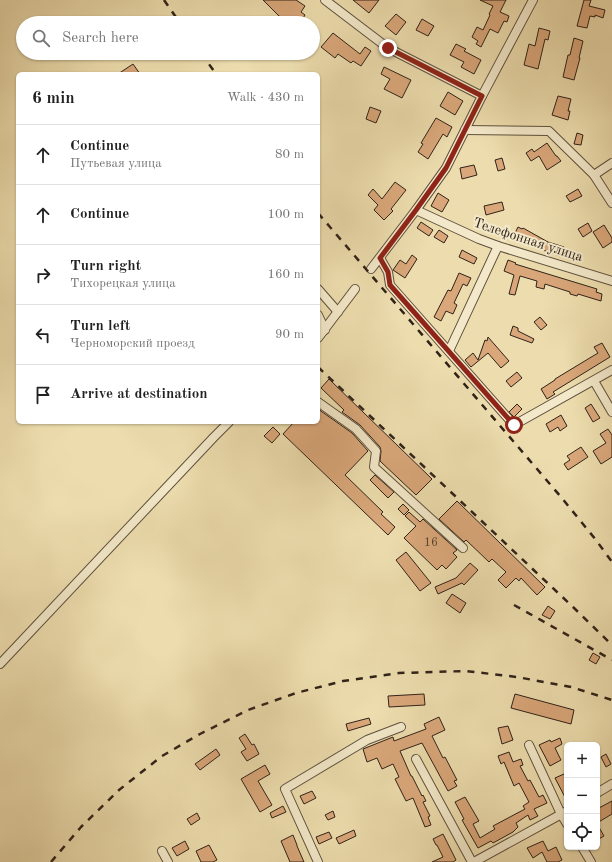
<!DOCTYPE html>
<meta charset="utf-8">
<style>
:root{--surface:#fff;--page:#f6f6f6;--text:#222;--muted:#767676;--line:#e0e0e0}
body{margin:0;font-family:"Old Standard TT",serif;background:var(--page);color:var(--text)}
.controls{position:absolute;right:12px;bottom:12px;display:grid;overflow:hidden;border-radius:6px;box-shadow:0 1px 3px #0004}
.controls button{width:36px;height:36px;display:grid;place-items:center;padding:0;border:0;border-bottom:1px solid var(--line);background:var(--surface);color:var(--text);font:20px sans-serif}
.stop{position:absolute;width:12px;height:12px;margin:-9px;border:3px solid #8f2418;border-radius:50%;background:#fff}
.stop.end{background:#8f2418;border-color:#fff;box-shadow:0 1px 4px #0008}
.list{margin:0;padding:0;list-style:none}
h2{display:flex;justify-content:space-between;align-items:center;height:52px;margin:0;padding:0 16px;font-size:17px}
h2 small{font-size:13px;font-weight:400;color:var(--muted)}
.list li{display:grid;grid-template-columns:26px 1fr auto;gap:12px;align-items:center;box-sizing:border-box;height:60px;padding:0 16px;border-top:1px solid var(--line)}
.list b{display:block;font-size:15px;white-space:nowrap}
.list p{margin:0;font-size:13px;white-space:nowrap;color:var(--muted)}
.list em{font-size:13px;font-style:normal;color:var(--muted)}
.icon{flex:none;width:22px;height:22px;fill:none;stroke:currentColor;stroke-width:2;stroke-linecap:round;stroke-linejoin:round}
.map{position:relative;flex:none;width:612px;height:862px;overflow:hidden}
.search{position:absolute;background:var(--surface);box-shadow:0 1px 3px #0004;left:16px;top:16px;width:304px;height:44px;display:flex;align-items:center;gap:10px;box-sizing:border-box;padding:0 14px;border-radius:22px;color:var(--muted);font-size:15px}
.panel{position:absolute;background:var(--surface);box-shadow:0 1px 3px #0004;left:16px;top:72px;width:304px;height:352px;border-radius:6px}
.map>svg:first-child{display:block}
</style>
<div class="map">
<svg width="612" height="862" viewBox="0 0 612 862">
<rect width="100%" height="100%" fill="#edddae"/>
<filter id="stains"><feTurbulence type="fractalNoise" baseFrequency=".005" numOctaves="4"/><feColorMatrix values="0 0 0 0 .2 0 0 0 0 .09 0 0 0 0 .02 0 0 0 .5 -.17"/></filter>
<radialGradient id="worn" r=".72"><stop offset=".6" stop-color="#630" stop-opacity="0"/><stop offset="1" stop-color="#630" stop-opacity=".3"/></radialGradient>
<g fill="#d9a77a" stroke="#302219">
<path d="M263,0h33l9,6 -4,6 4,3 -5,8 -10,-6 -3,4 -8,-5z"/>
<path d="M353,0h26l-10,13z"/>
<path d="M480,0h26l-6,12 9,4 -2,6 -3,-1 -6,12 -8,-4 -9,18 -5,-3 2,-3 -6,-4 5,-10 6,3 7,-15 -1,-1 4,-8z"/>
<path d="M584,0h7l-2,6 16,4 -2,8 -8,-3v2l-5,-1 -3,12 -10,-2z"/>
<path d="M396,14l10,8 -10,13 -11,-9z"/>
<path d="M422,19l12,7 -6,10 -12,-6z"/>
<path d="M539,28l11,3 -2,9 -3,-1 -7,30 -14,-4 5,-21 6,2z"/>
<path d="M333,33l27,21 5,-7 6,4 -10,15 -8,-5 -2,2 -13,-9 -3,4 -14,-11z"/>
<path d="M574,38l9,3 -4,17h1l-6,22 -11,-3 5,-22h2z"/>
<path d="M456,44l10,5 -2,2 17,9 -7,14 -13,-7 3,-5 -14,-7z"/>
<path d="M133,64l7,10h-22z"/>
<path d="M384,67l27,13 -9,18 -18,-9 6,-10 -9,-5z"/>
<path d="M448,92l15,9 -8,14 -15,-9z"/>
<path d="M558,96l13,3 -3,12h2l-2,9 -16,-5z"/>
<path d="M370,107l11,4 -5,12 -10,-4z"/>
<path d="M436,118l16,9 -5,10 -4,-3 -15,25 -10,-7 5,-8 -2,-1z"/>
<path d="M577,133l6,2 -2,10 -7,-1z"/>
<path d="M547,143l9,13h1l4,5 -14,9 -8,-14 -8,5 -5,-8 6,-4 2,3z"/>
<path d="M502,158l3,11 -7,2 -3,-11z"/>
<path d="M474,165l3,10 -15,4 -2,-11z"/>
<path d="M395,182l11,8 -15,19 2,2 -9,9 -10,-10 4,-5 -10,-10 5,-6 9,10z"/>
<path d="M578,189l4,7 -12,6 -4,-6z"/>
<path d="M438,193l11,7 -7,12 -11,-6z"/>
<path d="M502,202l2,8 -18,5 -2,-9z"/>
<path d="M421,222l12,8 -4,6 -12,-8z"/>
<path d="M588,223l4,8 -9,6 -5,-8z"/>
<path d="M604,225l8,13v4l-9,6 -10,-16z"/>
<path d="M518,227l4,2 1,-1 25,14 16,5 -4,9 -23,-8 -24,-11z"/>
<path d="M439,230l9,6 -4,7 -10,-6z"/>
<path d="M462,250l15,8 -3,6 -15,-7z"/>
<path d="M412,255l5,4 -12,19 -12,-8 7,-10 6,4z"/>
<path d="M508,260l8,3 -1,1 82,25 -1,3 6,2 -1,7 -23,-7 -1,2 -7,-2v-2l-25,-8 -1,5 -8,-2 1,-6 -17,-5 -5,19 -6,-1 5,-19 -10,-4z"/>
<path d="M459,273l12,5 -4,8 -4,-2 -9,19 3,2 -4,9 -7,-3 -5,10 -7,-4 14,-27 3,1z"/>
<path d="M540,317l7,8 -6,5 -7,-8z"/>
<path d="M513,326l5,2v3l16,8 -2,4 -22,-8z"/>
<path d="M488,337l21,24 -8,7 -13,-15 -17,14 -6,-7 8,-7 5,7 7,-20 2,1z"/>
<path d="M602,343l8,14 -57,35 2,2 -8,5 -6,-10 14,-9v-1l43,-26 -4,-6z"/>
<path d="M517,372l5,6 -11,9 -5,-6z"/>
<path d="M329,379l103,100 -16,16 -36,-34 1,-10 -1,-4 -20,-22 -18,-13 2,-2 -23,-22z"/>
<path d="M517,404l5,5 -8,8 -5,-5z"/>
<path d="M591,404l9,14 -7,4 -8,-14z"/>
<path d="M318,409l34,24 16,18 -23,24 38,37 -2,2 14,13 -7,8 -105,-101 11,-12h24z"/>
<path d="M561,415l6,11 -7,5 -2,-4 -8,5 -4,-8z"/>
<path d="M273,427l7,7 -8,9 -8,-7z"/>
<path d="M608,429l4,6v22l-11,7 -8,-13 13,-8 -6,-9z"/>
<path d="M581,447l7,10 -20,13 -4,-6 6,-4 -3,-4z"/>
<path d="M375,475l19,17 -6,6 -18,-18z"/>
<path d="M457,501l88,86 -8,8 -16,-17 -2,3 -3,-3 -10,10 -8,-8 8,-8 -14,-13 -3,3 -23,-22 -2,2 -25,-23z"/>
<path d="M403,504l6,6 -5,5 -6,-6z"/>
<path d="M409,512l11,10 3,-3 34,31 -4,3 4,4 -11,12 -4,-4 -5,5 -33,-32 12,-12 -11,-10z"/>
<path d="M406,552l25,31 -11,8 -24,-31z"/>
<path d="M470,563l8,7 -14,15 -2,-2 -24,11 -3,-7 21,-9z"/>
<path d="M452,594l14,9 -6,10 -14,-10z"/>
<path d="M548,606l7,5 -5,8 -8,-4z"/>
<path d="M593,653l7,4 -4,7 -7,-4z"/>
<path d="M424,694l1,11 -36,2 -1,-11z"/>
<path d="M515,694l59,16 -3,14 -60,-16z"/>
<path d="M439,717l6,13 -13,6 11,22 2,-1 12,23 -3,1 3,5 -9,5 -26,-48 -22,8 11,25h1l10,20 1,-1 3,6 -3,1 7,14 -2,1 3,8 -6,2 -12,-29 -7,3 -11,-22 4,-2 -6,-13 -11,5 -5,-11 -10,4 -4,-13 30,-12 1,4 32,-12 -2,-5z"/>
<path d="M369,718l2,6 -23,7 -2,-7z"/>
<path d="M508,726l5,14 -11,4 -4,-16z"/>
<path d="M245,734l7,11 2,-1 5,10 -12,7 -6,-9 5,-3 -7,-11z"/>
<path d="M560,738l2,6 -7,4 6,12 -11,6 -11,-21 11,-5 1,2z"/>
<path d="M216,749l4,6 -20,15 -5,-6z"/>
<path d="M509,752l4,10 8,-3 2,6 -3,1 8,15 2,-1 9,17 4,-2 4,8 -13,6 4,7 -8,4 -2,-5 -12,8 2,4 -5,5 -20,11 -2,-2 -13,7 -16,-28 2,-1 -9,-17 10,-5 14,24 -6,3 7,14 15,-9 -2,-3 32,-17 -2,-3 6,-4 -10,-19 -5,3 -10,-24 -3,2 -3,-8z"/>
<path d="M606,754l5,10 -5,3 -5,-10z"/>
<path d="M265,765l5,9 -12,7 14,24 -12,7 -19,-33z"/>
<path d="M564,774l3,6v21l-12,-23z"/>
<path d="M312,791l4,7 -12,6 -4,-8z"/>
<path d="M612,801v13l-15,9v-14z"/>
<path d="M283,806l3,6 -14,6 -2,-5z"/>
<path d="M333,811l2,6 -7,3 -3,-5z"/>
<path d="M197,813l3,6 -9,6 -4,-6z"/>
<path d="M597,824l7,12 -7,4z"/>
<path d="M354,830l2,6 -17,8 -3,-6z"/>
<path d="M329,832l3,6 -13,6 -3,-7z"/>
<path d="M443,834l13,26 -3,2h-21l11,-5 -6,-12h-1l-3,-6z"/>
<path d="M293,835l4,10v1l7,16h-14l-9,-21z"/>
<path d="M185,841l4,8 -12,7 -5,-8z"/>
<path d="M543,841l5,10 8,-4 6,13 -4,2h-11l-5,-10 -9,6 -6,-10z"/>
<path d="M209,845l8,15 -4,2h-12l-5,-11z"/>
</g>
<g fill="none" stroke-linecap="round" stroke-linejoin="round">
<defs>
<g id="minor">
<path d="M325,0l63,48 94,48"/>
<path d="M465,130l84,1 45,44 18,28"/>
<path d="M594,175l18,-12"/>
<path d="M416,210l63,29 19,7 114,35"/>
<path d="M380,258l8,14 2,13 124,140 98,-55"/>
<path d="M371,269l45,-59 30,-42 36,-72 51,-96"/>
<path d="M318,289l20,23"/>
<path d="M318,315l7,15"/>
<path d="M318,338l37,-49"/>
<path d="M449,351l49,-105"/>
<path d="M594,381l18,31"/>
<path d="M318,402l38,27 20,22 -2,16 89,81"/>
<path d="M0,664l214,-227 15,-15"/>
<path d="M529,745l32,69 6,10"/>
<path d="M416,759l56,103"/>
<path d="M597,793l15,-9"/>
<path d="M582,847l9,15"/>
<path d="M162,851l6,11"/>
<path d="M318,862l-33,-73 82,-49 34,-13"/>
<path d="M474,862l93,-51"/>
</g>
</defs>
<use href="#minor" stroke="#5f513e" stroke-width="10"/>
<use href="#minor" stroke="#f3e9ca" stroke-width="8"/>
<g stroke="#302219" stroke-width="2.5" stroke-dasharray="7 7" stroke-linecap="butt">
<path d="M164,0l16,23"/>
<path d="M201,53l15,21"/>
<path d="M318,213l243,284 35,43 16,22"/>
<path d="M318,367l255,240 39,38"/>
<path d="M514,605l98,55"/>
<path d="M51,862l30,-35 38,-37 43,-34 38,-22 48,-24 48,-17 47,-12 56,-8 67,-2 51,6 54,10 41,13"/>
</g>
</g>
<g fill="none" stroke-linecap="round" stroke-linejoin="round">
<path stroke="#8f2418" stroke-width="5" d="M388,48l94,48 -36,72 -30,42 -36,48 8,14 2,13 124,140"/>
</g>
<g text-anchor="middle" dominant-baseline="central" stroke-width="4" stroke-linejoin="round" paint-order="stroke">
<g font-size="12" fill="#5a4331">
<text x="431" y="543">16</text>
</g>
<g font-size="14" fill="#302219" stroke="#f3e9ca">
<text transform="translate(528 240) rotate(18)">Телефонная улица</text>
</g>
</g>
<rect width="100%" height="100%" filter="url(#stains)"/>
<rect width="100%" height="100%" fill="url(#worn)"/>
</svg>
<div class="controls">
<button>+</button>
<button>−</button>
<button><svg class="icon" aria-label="locate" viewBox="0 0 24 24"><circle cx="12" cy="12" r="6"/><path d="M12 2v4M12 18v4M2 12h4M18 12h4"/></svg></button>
</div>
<div class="stop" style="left:514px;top:425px"></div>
<div class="stop end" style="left:388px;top:48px"></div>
<div class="search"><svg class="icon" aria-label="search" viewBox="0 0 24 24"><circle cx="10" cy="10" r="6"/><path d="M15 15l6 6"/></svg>Search here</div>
<section class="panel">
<h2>6 min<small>Walk · 430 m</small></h2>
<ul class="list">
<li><svg class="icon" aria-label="ahead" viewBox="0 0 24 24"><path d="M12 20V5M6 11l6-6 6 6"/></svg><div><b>Continue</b><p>Путьевая улица</p></div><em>80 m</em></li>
<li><svg class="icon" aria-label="ahead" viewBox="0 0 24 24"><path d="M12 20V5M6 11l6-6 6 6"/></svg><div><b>Continue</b></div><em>100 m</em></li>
<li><svg class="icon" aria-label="right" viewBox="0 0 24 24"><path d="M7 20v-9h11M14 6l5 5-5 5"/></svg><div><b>Turn right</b><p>Тихорецкая улица</p></div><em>160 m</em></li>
<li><svg class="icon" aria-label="left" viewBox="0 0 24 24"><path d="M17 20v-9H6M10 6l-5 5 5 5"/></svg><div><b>Turn left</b><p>Черноморский проезд</p></div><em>90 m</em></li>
<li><svg class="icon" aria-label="arrive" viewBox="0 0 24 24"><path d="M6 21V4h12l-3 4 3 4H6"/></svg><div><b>Arrive at destination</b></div></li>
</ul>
</section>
</div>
